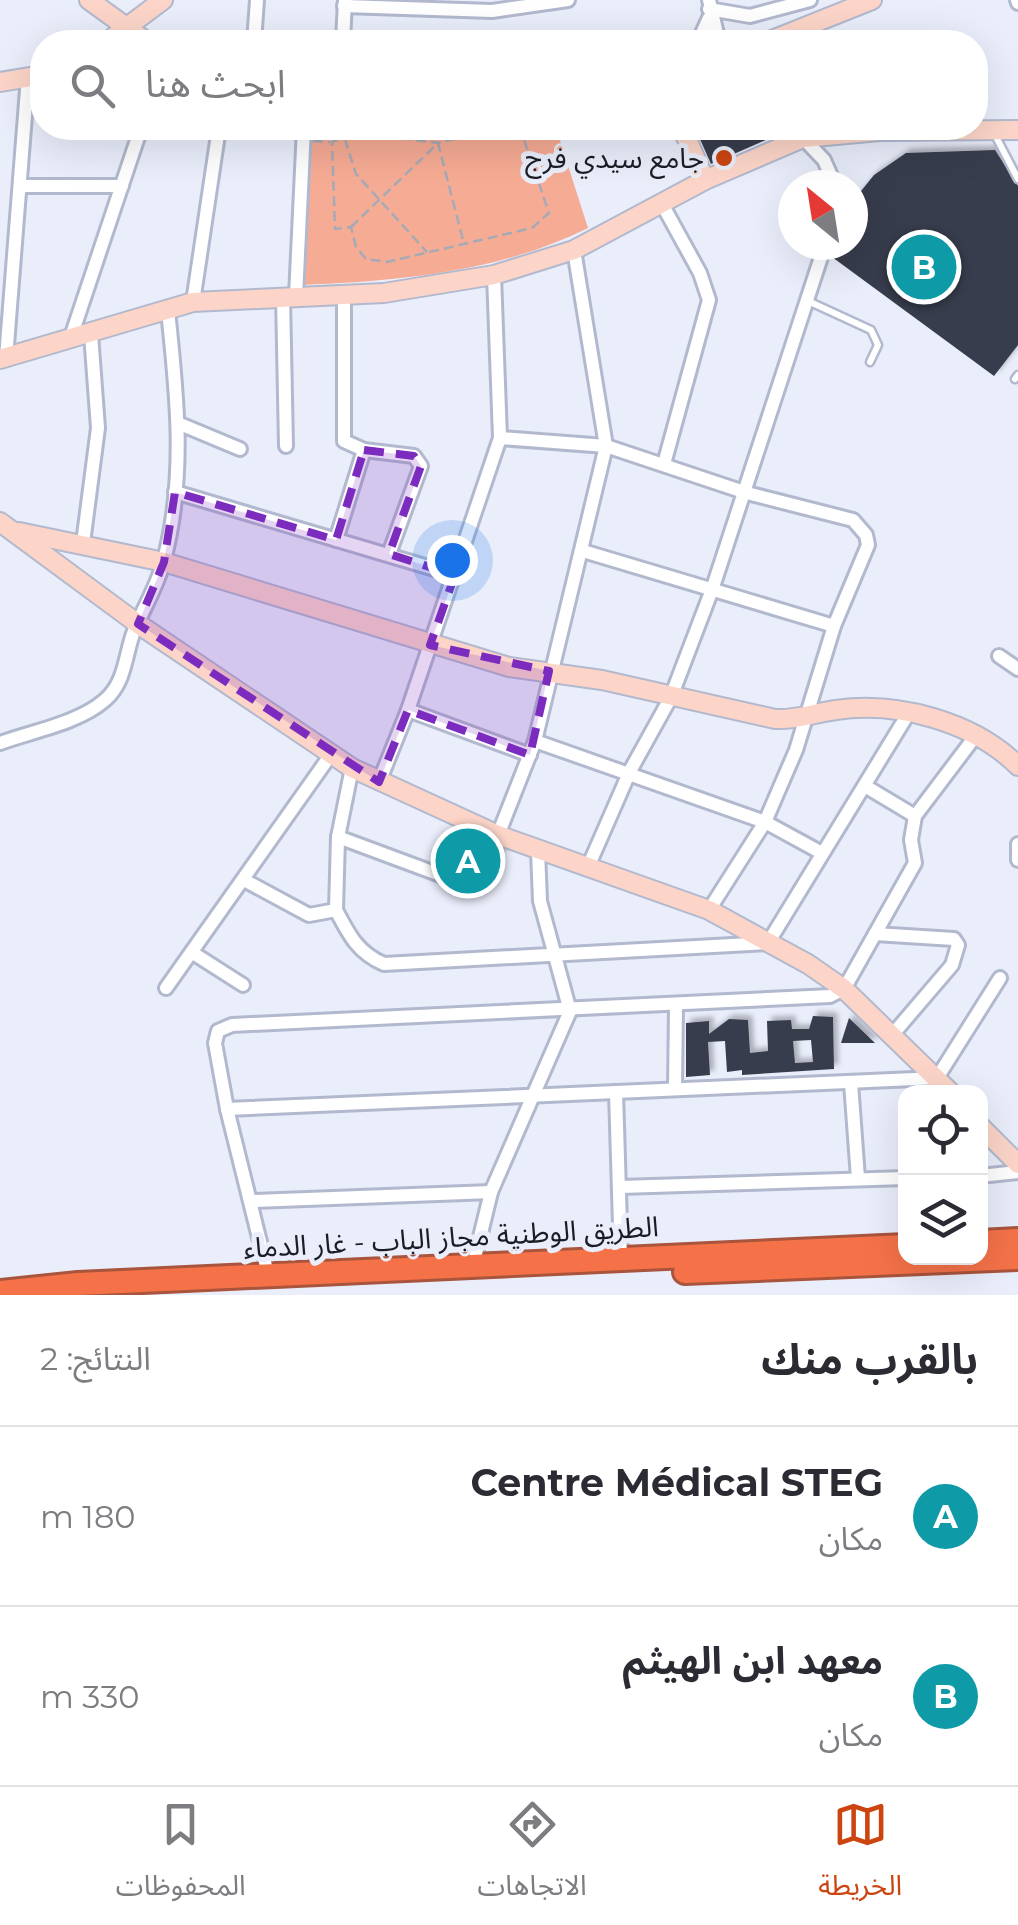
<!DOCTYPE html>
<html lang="ar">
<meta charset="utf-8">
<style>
:root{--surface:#fff;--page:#f7f7f7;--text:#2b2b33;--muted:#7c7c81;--line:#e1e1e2;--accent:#cc4511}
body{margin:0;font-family:Montserrat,"Noto Sans Arabic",sans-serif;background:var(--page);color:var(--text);direction:rtl}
.controls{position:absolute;right:30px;bottom:30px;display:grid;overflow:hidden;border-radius:20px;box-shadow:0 10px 40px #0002}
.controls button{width:90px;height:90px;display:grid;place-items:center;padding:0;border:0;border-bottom:2px solid var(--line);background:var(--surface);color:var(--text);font:50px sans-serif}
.compass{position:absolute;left:778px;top:170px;width:90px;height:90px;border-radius:50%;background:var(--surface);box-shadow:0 10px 40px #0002;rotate:330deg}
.you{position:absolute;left:452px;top:560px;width:35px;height:35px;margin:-25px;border:8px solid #fff;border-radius:50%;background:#1a73e8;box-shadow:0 0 0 15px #1a73e833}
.badge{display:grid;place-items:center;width:65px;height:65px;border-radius:50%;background:var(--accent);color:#fff;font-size:32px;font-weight:700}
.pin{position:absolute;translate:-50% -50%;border:5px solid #fff;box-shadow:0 2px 10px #0006}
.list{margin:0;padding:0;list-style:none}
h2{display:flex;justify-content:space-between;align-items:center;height:130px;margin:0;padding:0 40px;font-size:42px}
h2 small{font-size:32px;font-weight:400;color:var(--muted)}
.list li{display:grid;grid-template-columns:65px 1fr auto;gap:30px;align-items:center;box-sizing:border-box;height:180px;padding:0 40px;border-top:2px solid var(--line)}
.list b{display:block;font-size:38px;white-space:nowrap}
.list p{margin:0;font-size:32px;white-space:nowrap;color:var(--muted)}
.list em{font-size:32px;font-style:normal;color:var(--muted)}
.icon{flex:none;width:55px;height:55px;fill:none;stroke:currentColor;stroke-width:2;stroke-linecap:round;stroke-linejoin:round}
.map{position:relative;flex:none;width:1018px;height:1295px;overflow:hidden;direction:ltr}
.search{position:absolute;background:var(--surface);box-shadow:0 10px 40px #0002;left:30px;right:30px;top:30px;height:110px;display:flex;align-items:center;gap:25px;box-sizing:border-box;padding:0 35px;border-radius:40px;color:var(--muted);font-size:38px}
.sheet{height:490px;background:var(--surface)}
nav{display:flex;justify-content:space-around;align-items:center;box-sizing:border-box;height:140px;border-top:2px solid var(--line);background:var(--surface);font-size:28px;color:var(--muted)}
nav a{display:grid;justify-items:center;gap:5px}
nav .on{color:var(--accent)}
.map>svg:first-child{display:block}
</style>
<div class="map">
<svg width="1018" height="1295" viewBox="0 0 1018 1295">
<defs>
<filter id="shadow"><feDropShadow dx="4.5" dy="-4.5" stdDeviation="2.5" flood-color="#0004"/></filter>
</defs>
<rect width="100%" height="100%" fill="#eaeefb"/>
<path fill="#f6ab94" d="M309,128h247l32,100c-88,44 -188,53 -286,57z"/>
<g fill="#383d4e" fill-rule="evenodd" filter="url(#shadow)">
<path d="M695,128h71l2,11 -57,25z"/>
<path d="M995,150l23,36v159l-24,31 -162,-119 3,-12h18v-44l21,-26 32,-22z"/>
<path d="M453,835l50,16 -28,35 -22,-9 -3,-8 -9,-5z"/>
<path d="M813,1016l20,1 1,52 -92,6v-5l-15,2 -2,-31 -17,1 2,33 -24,2v-54l23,-2v13l20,-15 19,1 2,33 18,-2 -1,-30 24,-1 1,9h17zM811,1040l2,22 -18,1 -2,-22z"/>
<path d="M849,1018l26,25h-34z"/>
</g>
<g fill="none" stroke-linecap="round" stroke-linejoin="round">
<defs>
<g id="lane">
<path d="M994,133l24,46"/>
<path d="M808,301l63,29 7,15 -8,17"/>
<path d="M1015,379l3,-4"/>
</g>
<g id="street">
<path d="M709,0l10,42"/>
<path d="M1017,0l1,3"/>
<path d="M344,6l148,5 76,-11"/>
<path d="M709,9l41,7 60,-16"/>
<path d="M254,42l3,-42"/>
<path d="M343,42l2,-42"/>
<path d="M698,42l11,-24"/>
<path d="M803,138l21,22 11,25"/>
<path d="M22,186h100"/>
<path d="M662,204l38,69 9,27 -45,164"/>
<path d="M344,295v146l20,9 50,6 7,10 -32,88"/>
<path d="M283,296l3,150"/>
<path d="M296,296l8,-168"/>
<path d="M193,302l26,-174"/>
<path d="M70,340l71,-212"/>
<path d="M6,358l22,-281"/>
<path d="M180,424l60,25"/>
<path d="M500,438l106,8 141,47 106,27 13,15 2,10 -34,81 -38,124 -31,72 -56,88"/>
<path d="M175,492l280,83"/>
<path d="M336,540l28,-90"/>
<path d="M83,543l15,-115 -7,-94"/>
<path d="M583,551l251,75"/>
<path d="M999,656l19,13"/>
<path d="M408,710l122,45"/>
<path d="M535,741l230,81 55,30"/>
<path d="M0,743c33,-12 79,-20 105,-43 21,-18 20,-46 29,-69 10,-24 24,-46 30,-71 22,-83 13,-166 4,-249"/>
<path d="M379,782l29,-72 92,-272 -6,-163"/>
<path d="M865,786l50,30"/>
<path d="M498,835l37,-94 71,-295 -32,-196"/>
<path d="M338,837l105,39"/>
<path d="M1018,844v16"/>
<path d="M588,867l42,-96 41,-74 42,-110 112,-342"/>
<path d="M244,880l65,35 27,-5c13,25 22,43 48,54l384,-21 140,-229"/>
<path d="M336,910l2,-73 14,-69"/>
<path d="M875,934l79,5 4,6 -6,20 -59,69"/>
<path d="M193,953l50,32"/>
<path d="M166,988l166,-235"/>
<path d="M851,1083l7,95"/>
<path d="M675,1089l1,-83"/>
<path d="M616,1092l5,167"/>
<path d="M227,1109l710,-31 63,-100"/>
<path d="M980,1176l38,-4"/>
<path d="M620,1187l286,-9"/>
<path d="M253,1201l238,-9 79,-181 -30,-110 -2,-50"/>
<path d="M473,1266l18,-74"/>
<path d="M268,1274l-41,-165 -12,-66 3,-12 14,-6 598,-29 14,-7 71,-126 -4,-23 4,-24 62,-82"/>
</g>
<g id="secondary">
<path d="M89,0l58,42"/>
<path d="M107,42l56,-42"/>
<path d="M767,42l105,-42"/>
<path d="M0,82l42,-7"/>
<path d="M682,128l23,52"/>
<path d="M0,359l193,-57 191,-9 110,-18 80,-25 131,-70 98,-42 77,-7 138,-1"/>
<path d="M0,522l138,102 214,144 146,67 211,75 99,54 36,25 106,103"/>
<path d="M19,532l145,30 345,105 93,13 173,39c24,1 38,-6 61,-9 62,-9 138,12 182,56"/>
<path d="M980,1126l38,38"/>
</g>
<g id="highway">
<path d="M980,1242l38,-2"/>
<path d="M685,1272l333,-14"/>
<path d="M0,1292l78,-8 828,-38"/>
</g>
</defs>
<use href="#lane" stroke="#b2b9ce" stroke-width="11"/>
<use href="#street" stroke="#b2b9ce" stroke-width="18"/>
<use href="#secondary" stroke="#b2b9ce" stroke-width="22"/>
<use href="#highway" stroke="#a9543c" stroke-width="28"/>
<g stroke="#a6aab5" stroke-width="2.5" stroke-dasharray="10 5" stroke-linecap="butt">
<path d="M499,128l-61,15 -80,-10 -26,9 3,87 16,-2 5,20 10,12 21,3 145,-34 17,-15 -29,-85"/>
<path d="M345,139l11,35 71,78"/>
<path d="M313,141l17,1"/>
<path d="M351,227l87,-84 26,101"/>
</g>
<use href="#lane" stroke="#fff" stroke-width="6"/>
<use href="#street" stroke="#fff" stroke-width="12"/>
<use href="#secondary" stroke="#fcd5c8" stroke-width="18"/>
<use href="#highway" stroke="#f57249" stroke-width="22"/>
</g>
<path fill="#7b2cbf" fill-opacity="0.2" stroke="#7b2cbf" stroke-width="8" stroke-dasharray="20 12" stroke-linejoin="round" d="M364,450l50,6 7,10 -32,88 66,21 -25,70 119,26 -19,84 -122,-45 -29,72 -241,-158 26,-62 11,-70 161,48z"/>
<circle fill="#cc4511" stroke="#eaeefb" stroke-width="4" cx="724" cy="158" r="10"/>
<g text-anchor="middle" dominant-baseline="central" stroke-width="10" stroke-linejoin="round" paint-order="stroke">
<g font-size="28" fill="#1b1d25" stroke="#eaeefb" text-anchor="end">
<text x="704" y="158">جامع سيدي فرج</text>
</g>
<g font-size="28" fill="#1b1d25" stroke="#eaeefb">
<text transform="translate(451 1237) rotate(-3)">الطريق الوطنية مجاز الباب - غار الدماء</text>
</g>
</g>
</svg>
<div class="controls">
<button><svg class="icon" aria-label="locate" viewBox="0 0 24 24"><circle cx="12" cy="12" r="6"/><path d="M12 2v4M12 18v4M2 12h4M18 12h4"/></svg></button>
<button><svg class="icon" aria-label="layers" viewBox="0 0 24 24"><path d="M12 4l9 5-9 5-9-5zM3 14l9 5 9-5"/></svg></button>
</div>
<svg class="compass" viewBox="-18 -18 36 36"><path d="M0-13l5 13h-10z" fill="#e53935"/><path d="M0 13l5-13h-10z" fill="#7c7c81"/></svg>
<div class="you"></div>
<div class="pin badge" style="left:468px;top:861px;background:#0f9aa8">A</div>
<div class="pin badge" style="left:924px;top:267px;background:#0f9aa8">B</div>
<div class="search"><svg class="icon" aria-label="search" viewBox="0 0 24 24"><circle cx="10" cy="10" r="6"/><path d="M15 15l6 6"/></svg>ابحث هنا</div>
</div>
<section class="sheet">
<h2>بالقرب منك<small>النتائج: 2</small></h2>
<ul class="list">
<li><span class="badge" style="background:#0f9aa8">A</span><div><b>Centre Médical STEG</b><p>مكان</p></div><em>180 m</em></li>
<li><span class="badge" style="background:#0f9aa8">B</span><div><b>معهد ابن الهيثم</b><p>مكان</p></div><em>330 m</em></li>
</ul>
</section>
<nav>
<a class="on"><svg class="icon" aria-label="map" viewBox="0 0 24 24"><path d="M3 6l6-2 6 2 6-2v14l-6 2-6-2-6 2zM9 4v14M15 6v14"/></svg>الخريطة</a>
<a><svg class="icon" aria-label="directions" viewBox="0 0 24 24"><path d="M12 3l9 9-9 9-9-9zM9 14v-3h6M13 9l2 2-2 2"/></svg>الاتجاهات</a>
<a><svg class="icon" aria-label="saved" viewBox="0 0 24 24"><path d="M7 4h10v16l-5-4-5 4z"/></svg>المحفوظات</a>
</nav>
